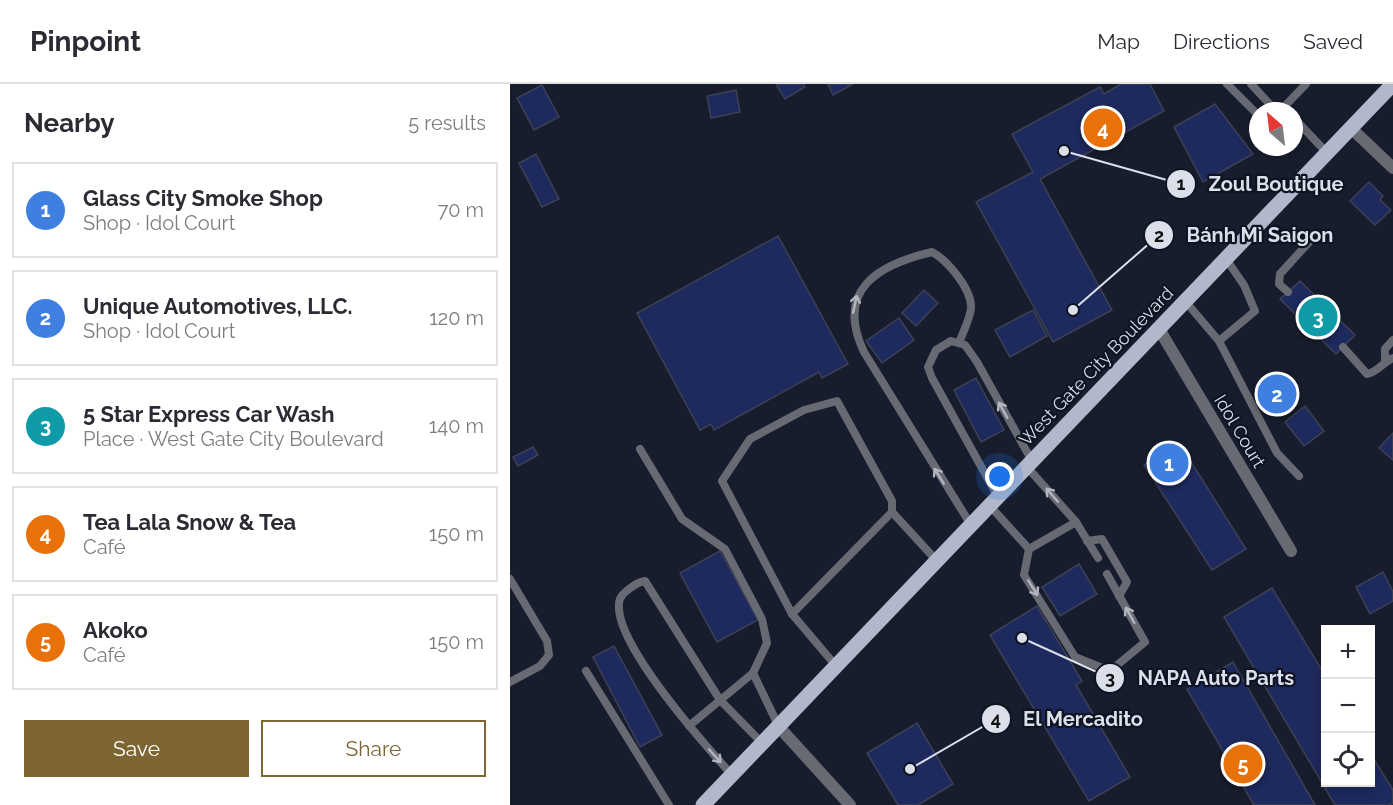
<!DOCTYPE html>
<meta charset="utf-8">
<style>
:root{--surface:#fff;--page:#f7f7f7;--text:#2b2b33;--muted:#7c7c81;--line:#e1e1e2;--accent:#7e6634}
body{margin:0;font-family:Raleway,sans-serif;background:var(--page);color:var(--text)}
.controls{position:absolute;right:18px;bottom:18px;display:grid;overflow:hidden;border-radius:0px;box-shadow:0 3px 15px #0003}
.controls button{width:54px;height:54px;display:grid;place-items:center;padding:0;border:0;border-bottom:2px solid var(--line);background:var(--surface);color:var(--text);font:30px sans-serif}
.compass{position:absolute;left:739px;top:18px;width:54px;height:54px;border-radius:50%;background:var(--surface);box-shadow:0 3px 15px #0003;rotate:332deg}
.you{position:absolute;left:490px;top:393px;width:21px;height:21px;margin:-15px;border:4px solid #fff;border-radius:50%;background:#1a73e8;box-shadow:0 0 0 9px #1a73e833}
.badge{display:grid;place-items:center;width:39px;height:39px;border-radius:50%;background:var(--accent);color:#fff;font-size:20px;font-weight:700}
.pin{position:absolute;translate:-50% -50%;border:3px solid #fff;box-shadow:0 2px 6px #0006}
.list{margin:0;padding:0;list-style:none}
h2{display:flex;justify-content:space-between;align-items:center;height:78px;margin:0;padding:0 24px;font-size:26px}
h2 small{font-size:20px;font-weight:400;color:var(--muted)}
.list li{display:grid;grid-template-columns:39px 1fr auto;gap:18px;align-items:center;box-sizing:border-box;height:96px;margin:0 12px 12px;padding:0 12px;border:2px solid var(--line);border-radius:0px}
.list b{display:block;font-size:22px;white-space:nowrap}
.list p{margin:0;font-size:20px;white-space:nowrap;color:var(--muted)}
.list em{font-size:20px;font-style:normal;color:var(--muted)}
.actions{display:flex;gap:12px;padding:18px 24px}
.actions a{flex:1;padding:14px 0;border:2px solid var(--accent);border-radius:0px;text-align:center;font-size:21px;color:var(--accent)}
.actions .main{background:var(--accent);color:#fff}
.icon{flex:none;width:33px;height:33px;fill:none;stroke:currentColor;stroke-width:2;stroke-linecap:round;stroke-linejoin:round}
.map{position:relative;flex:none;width:883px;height:721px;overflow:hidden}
header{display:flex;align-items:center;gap:36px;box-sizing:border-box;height:84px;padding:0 30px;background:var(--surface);border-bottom:2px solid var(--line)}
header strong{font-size:28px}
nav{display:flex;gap:33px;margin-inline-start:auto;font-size:21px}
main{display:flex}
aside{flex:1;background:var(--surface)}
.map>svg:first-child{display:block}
</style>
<header>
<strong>Pinpoint</strong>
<nav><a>Map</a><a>Directions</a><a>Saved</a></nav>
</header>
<main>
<aside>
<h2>Nearby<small>5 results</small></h2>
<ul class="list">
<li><span class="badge" style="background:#3f7fe0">1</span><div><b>Glass City Smoke Shop</b><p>Shop · Idol Court</p></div><em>70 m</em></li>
<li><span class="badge" style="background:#3f7fe0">2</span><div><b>Unique Automotives, LLC.</b><p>Shop · Idol Court</p></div><em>120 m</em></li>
<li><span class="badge" style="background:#0f9aa8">3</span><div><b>5 Star Express Car Wash</b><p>Place · West Gate City Boulevard</p></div><em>140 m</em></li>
<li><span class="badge" style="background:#e8710a">4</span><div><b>Tea Lala Snow &amp; Tea</b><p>Café</p></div><em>150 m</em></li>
<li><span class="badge" style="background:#e8710a">5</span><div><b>Akoko</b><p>Café</p></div><em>150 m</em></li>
</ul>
<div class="actions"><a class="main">Save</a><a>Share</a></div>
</aside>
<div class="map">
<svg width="883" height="721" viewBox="0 0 883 721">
<rect width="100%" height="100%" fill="#181d2d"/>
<g fill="#1e2a5e" stroke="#3c4254" stroke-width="1.5">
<path d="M266,0h28l1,3 -20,12z"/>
<path d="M318,0h25l-20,11z"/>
<path d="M611,0h29l14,27 -124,68 72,131 -59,32 -77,-140 57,-30 -21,-38 88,-47 4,7z"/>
<path d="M32,1l17,32 -25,13 -17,-32z"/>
<path d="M226,6l4,22 -29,6 -4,-22z"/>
<path d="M705,20l38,50 -50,28 -29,-55z"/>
<path d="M26,70l23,45 -17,8 -23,-44z"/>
<path d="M859,98l14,14 -3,4 11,10 -16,15 -25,-24z"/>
<path d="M268,152l70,128 -26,14 -3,-6 -105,58 -3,-6 -11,6 -63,-117z"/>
<path d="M790,197l55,54 -19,19 -56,-55z"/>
<path d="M414,206l14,13 -22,23 -14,-13z"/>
<path d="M523,226l14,26 -37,21 -15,-27z"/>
<path d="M389,234l15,22 -32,23 -16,-22z"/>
<path d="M466,294l28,52 -23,12 -27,-52z"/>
<path d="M795,322l19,25 -20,15 -19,-24z"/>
<path d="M883,349v27l-14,-12z"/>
<path d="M669,359l67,106 -34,21 -68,-105z"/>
<path d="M23,363l5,8 -20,11 -5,-9z"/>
<path d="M210,467l38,69 -41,22 -37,-69z"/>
<path d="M569,480l18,30 -37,22 -18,-29z"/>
<path d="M873,488l10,20v9l-23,13 -14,-27z"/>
<path d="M762,504l54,89v105h44v-29l23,37v13l-4,2h-54l-111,-188z"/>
<path d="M527,522l45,75 -6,4 54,92 -41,24 -99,-166z"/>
<path d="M104,562l48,89 -22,12 -47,-90z"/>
<path d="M723,578l82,143h-61l-67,-116z"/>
<path d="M407,639l36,61 -35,21h-20l-31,-52z"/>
</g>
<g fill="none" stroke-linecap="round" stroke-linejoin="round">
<g stroke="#676a73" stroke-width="8">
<path d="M717,0l31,31"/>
<path d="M741,0l25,27"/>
<path d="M777,27l-3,-4 22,-23"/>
<path d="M784,34l34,36"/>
<path d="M778,208l-9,-8 1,-10 30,-33"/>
<path d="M675,217l34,40 58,112 22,23"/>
<path d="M709,257l36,-30 -11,-26 -18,-26"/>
<path d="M449,259c4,-11 11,-24 12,-35 1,-19 -24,-48 -39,-56 -56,13 -97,39 -68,100l107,173"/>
<path d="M833,263l24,27c11,-2 16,-12 26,-16"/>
<path d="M875,277v-12l8,-9"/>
<path d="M130,365l42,70 43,30 37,70 5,24 -14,30 26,54"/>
<path d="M517,383l49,55 22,36"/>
<path d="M488,413l-66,-119 -4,-11 8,-17 15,-9 14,4 12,17 55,99"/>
<path d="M480,422l39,43 -5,26 51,82 35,14 35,-29 -38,-68"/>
<path d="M577,457l15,-2 25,43 -8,14"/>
<path d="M519,465l47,-27"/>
<path d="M0,495l37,62 2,14 -9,11 -30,16"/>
<path d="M282,530l100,-102"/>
<path d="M326,582l-44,-52 -70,-133 28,-42 54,-29 33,-9 55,100v11l45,49"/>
<path d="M76,587l83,134"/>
<path d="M179,642l64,-53"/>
<path d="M222,691c-28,-31 -117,-131 -113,-171 0,-7 5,-11 10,-15 5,-4 9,-7 16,-8l75,119 43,44"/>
</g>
<g stroke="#676a73" stroke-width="12">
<path d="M842,45l41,39"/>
<path d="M649,245l132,222"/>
</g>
<path stroke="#676a73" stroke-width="12" d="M269,643l71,78"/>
<path stroke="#b1b8ca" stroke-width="15" d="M193,721l690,-721"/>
</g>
<defs><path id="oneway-shaft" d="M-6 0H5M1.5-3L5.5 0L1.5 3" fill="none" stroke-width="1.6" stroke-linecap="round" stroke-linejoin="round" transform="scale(1.5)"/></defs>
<g stroke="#b2b6c0">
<use href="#oneway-shaft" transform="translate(345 220) rotate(-78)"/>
<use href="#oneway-shaft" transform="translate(493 326) rotate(-119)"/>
<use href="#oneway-shaft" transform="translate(429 392) rotate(-122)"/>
<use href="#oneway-shaft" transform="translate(542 411) rotate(-131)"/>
<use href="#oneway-shaft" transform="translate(523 504) rotate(58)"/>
<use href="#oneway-shaft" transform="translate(620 531) rotate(-119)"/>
<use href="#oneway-shaft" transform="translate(205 672) rotate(48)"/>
</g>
<g text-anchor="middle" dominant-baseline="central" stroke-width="4.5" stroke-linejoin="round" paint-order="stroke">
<g font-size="18" fill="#dbdfea" stroke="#0f1423">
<text transform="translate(586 282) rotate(-46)">West Gate City Boulevard</text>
<text transform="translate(730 347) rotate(59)">Idol Court</text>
</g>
</g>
<path fill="none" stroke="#dbdfea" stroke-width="2" d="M554 67L671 100M563 226L649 151M512 554L600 594M400 685L486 635"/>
<g fill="#dbdfea" stroke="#0f1423" stroke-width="2">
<circle cx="554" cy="67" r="6"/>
<circle cx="563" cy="226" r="6"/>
<circle cx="512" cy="554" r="6"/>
<circle cx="400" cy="685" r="6"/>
<circle cx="671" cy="100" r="15"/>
<circle cx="649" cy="151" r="15"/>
<circle cx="600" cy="594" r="15"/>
<circle cx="486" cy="635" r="15"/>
</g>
<g font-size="18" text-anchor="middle" font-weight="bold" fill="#111">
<text x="671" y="106">1</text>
<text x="649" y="158">2</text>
<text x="600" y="600">3</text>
<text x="486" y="641">4</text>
</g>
<g font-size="20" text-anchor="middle" font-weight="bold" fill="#dbdfea" stroke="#0f1423" stroke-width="4.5" stroke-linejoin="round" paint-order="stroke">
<text x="766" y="107">Zoul Boutique</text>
<text x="750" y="158">Bánh Mì Saigon</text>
<text x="706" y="601">NAPA Auto Parts</text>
<text x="573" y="642">El Mercadito</text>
</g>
</svg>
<div class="controls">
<button>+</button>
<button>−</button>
<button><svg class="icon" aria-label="locate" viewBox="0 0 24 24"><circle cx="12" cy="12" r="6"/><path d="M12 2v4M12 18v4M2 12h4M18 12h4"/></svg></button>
</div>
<svg class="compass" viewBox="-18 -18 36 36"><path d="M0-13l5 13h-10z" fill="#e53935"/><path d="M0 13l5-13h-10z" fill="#7c7c81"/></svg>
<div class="you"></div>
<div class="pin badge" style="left:659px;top:379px;background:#3f7fe0">1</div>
<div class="pin badge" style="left:767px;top:310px;background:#3f7fe0">2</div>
<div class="pin badge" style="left:808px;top:233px;background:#0f9aa8">3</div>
<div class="pin badge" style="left:593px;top:44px;background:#e8710a">4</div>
<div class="pin badge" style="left:733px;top:680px;background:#e8710a">5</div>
</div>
</main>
